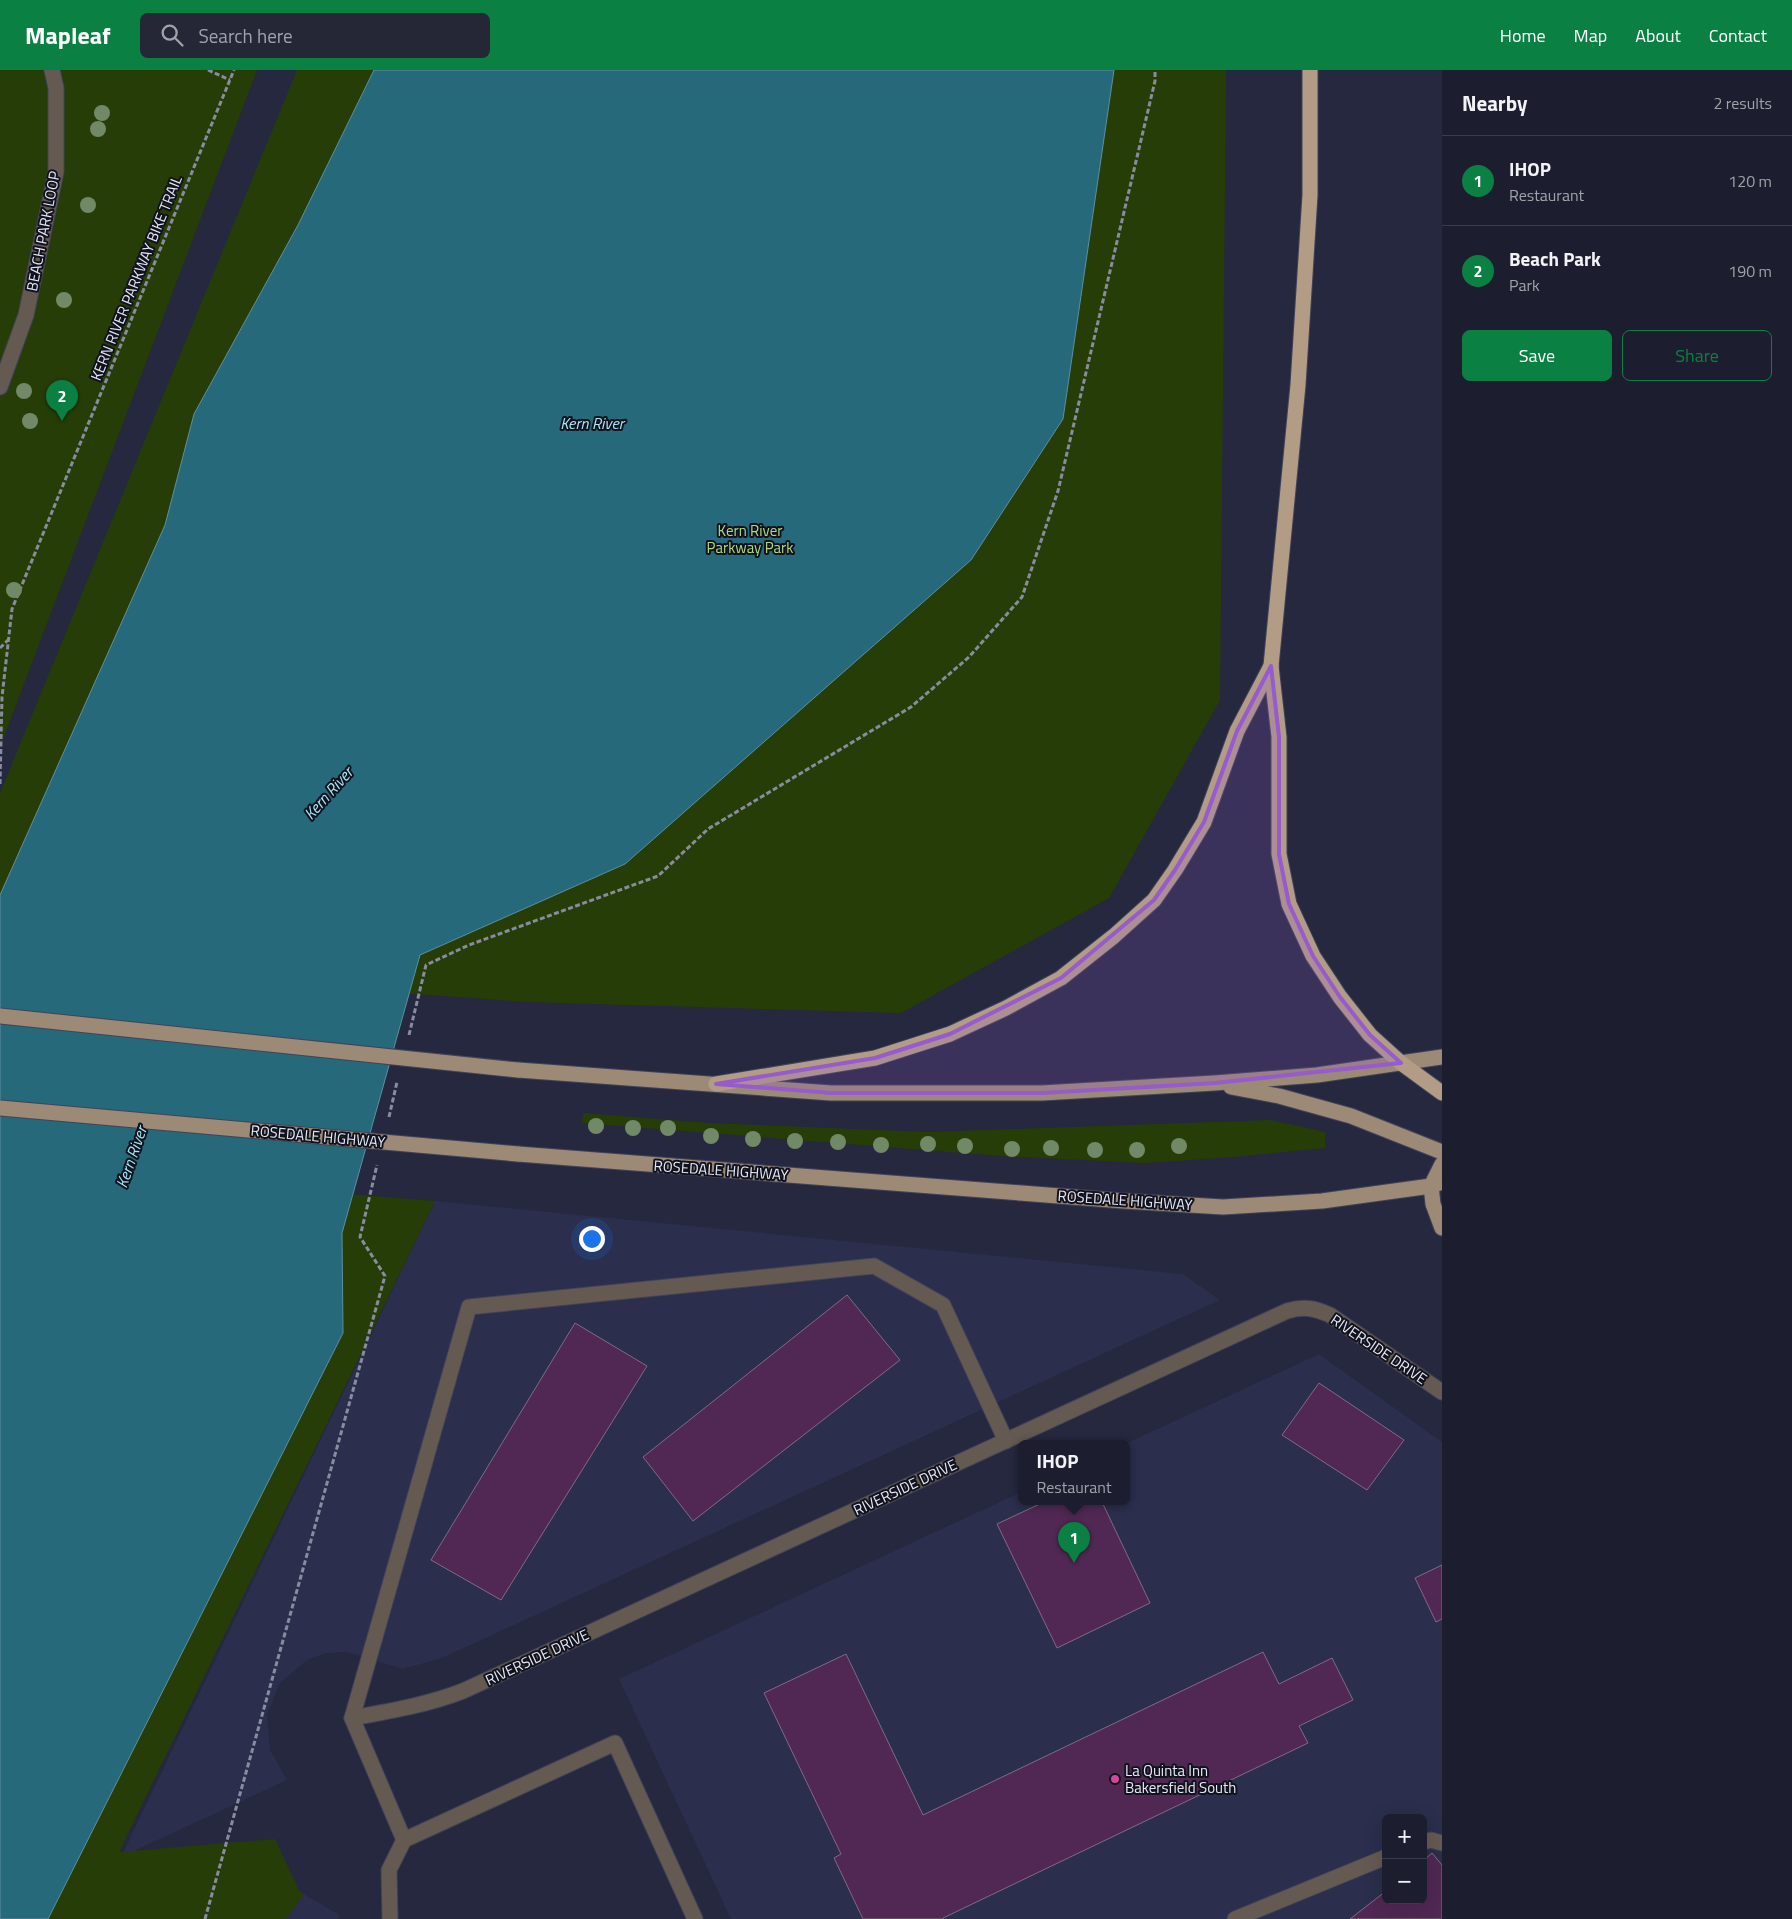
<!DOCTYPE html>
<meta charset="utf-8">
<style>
:root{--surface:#1c1e2f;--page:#252737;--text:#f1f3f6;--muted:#a0a2aa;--line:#3a3c4b;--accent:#0b8043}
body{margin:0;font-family:"Titillium Web",sans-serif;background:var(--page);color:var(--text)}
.controls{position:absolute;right:15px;bottom:15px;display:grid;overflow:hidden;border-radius:8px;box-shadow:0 5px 20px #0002}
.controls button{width:45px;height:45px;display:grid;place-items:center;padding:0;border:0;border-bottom:1px solid var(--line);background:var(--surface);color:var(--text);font:25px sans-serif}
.you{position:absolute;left:591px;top:1168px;width:18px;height:18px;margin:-12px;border:4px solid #fff;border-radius:50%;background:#1a73e8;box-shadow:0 0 0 8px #1a73e833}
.badge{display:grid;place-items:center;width:32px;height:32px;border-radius:50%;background:var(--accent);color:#fff;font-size:16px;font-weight:700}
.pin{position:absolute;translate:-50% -41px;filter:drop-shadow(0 1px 2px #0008)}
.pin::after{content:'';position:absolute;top:26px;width:18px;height:15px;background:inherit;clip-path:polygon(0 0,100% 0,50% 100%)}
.popup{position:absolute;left:1018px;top:1370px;width:112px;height:65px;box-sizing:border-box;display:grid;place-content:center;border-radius:8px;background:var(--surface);filter:drop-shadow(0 1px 4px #0005);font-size:16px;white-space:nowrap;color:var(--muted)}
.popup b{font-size:19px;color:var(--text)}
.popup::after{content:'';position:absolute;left:50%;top:100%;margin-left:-10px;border:10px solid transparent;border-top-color:var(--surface)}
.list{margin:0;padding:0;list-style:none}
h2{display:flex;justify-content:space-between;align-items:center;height:65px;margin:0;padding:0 20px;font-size:21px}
h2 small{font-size:16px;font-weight:400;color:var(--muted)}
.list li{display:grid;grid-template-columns:32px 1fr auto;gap:15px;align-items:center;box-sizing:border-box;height:90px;padding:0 20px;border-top:1px solid var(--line)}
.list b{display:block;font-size:19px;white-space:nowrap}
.list p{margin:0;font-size:16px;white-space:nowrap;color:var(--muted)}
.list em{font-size:16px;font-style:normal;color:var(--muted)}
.actions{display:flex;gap:10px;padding:15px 20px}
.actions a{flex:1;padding:11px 0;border:1px solid var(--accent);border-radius:8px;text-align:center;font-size:18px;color:var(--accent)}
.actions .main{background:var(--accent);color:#fff}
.icon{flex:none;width:28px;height:28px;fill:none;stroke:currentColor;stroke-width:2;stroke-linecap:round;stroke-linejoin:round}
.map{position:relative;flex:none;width:1442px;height:1849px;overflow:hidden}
header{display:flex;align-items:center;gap:30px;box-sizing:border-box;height:70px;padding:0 25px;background:var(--accent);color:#fff}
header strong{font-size:24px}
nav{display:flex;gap:28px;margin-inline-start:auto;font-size:18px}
.search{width:350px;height:45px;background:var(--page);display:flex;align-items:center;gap:12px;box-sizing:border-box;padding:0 18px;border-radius:8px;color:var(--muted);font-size:19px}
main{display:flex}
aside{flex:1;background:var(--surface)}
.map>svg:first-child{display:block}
</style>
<header>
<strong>Mapleaf</strong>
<div class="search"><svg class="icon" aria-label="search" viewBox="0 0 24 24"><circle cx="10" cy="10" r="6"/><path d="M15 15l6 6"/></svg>Search here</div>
<nav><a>Home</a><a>Map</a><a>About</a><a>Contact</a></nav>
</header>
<main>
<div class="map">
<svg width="1442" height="1849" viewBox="0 0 1442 1849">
<rect width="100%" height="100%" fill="#25283f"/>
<g fill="#2b2e4c" fill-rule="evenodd">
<path d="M435,1131l748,73 37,26 -778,358 -39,11 -56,-17 -21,1 -19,7 -27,23 -13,32 3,35 17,30 -166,77z"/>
<path d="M1319,1284l123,88v477h-711l-112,-240 402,-187 1,10h104l-1,-58zM1386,1748h37v82h-37z"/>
<path d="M304,1824l34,20 1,5h-53z"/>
</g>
<g fill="#273d08">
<path d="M0,0h257l-257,677z"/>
<path d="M297,0h929l-6,630 -111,198 -208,115 -372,-11 -529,-38v-171z"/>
<path d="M583,1043l127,10 219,9 341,-12 55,12v16l-103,10 -78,5 -142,-7 -420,-33z"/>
<path d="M0,1096l435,35 -316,651 156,-13 24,51 5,4 -18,25h-286z"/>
</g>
<path fill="#26697a" stroke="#5f8fa0" d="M374,0h740l-51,349 -92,141 -346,304 -205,91 -78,278 1,100 -295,586h-48v-1024l165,-370 29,-111 104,-189z"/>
<g fill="#502853" stroke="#806b81">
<path d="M847,1225l53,65 -207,161 -50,-64z"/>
<path d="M575,1253l72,43 -146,234 -70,-40z"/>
<path d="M1319,1313l85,57 -37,50 -85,-55z"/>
<path d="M1044,1432h58l48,101 -93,45 -60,-124z"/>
<path d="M1442,1495v54l-6,3 -21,-44z"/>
<path d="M1263,1582l16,32 53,-26 21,42 -54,26 9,17 -367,176h-78l-29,-61 7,-4 -77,-161 82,-39 77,161z"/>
<path d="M1432,1783l10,12v54h-92l36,-28v9h37v-39z"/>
</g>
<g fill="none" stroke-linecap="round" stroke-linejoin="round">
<defs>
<g id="minor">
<path d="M0,317l26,-72 30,-143v-84l-4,-18"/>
<path d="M352,1648c38,-7 75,-13 111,-27l824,-380c17,-5 27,-3 43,4l112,77"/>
<path d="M404,1770l211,-97 80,176"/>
<path d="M1423,1772l8,-2 11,3"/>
<path d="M390,1849l-1,-49 15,-30 -52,-122 117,-411 405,-41 69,39 63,136"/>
<path d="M1235,1849l151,-62"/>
</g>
<g id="major">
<path d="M518,1000l313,23h211l173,-10 102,-8 125,-18"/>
<path d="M1231,1017l48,9 72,20 91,36"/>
<path d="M518,1084l606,47 99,6 99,-6 109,-15 11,-4"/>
<path d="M1431,1116l2,18 9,24"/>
<path d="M1431,1116l11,-22"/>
</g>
<g id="highway">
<path d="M1310,0v125l-12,190 -27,281 8,71v117l10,50 24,52 27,41 30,38 31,28 41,30"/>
<path d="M716,1014l159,-26 75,-24 56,-26 55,-30 53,-42 40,-36 21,-30 29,-48 33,-91 34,-65"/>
</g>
</defs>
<use href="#minor" stroke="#404359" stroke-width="17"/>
<use href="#major" stroke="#404359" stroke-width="17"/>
<use href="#highway" stroke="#404359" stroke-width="17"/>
<g stroke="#898c9f" stroke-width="3" stroke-dasharray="5 2.5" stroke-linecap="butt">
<path d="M208,0l22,10"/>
<path d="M0,578l8,-8"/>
<path d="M0,714l2,-87 10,-88 222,-539"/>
<path d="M409,965l17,-70 43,-20 189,-69 50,-47 203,-122 58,-50 53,-60 36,-106 97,-410v-11"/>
<path d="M389,1047l8,-35"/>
<path d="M205,1849l180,-643 -25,-39 17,-72"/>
</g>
<use href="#minor" stroke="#645a51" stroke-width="15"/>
<use href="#major" stroke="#9c8976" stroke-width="15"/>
<use href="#highway" stroke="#b39c85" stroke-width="15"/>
<defs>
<g id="major-bridge">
<path d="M0,946l518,54"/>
<path d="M0,1038l518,46"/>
</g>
</defs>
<use href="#major-bridge" stroke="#404359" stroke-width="17" stroke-linecap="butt"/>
<use href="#major-bridge" stroke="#9c8976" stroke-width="15"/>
</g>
<g fill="#718966">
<circle cx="102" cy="43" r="8"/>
<circle cx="98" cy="59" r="8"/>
<circle cx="88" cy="135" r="8"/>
<circle cx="64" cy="230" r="8"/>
<circle cx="24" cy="321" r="8"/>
<circle cx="30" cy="351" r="8"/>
<circle cx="14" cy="520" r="8"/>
<circle cx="596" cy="1056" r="8"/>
<circle cx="633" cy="1058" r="8"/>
<circle cx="668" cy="1058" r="8"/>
<circle cx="711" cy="1066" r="8"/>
<circle cx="753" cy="1069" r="8"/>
<circle cx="795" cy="1071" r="8"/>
<circle cx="838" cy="1072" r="8"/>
<circle cx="928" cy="1074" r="8"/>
<circle cx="881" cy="1075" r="8"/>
<circle cx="965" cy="1076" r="8"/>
<circle cx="1179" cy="1076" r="8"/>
<circle cx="1051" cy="1078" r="8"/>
<circle cx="1012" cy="1079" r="8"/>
<circle cx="1095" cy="1080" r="8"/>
<circle cx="1137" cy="1080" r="8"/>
</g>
<path fill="#965bcd" fill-opacity="0.2" stroke="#965bcd" stroke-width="4" stroke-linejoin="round" d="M1271,596l8,71v117l10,50 24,52 27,41 30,38 31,28 -186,20 -173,10h-211l-115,-9 159,-26 75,-24 111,-56 93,-78 21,-30 29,-48 33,-91z"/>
<circle fill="#d1479c" stroke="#11121c" stroke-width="2" cx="1115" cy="1709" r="5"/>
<g text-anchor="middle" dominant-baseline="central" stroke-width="4" stroke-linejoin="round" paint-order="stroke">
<g font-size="15" fill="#e5e8f8" stroke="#11121c">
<text transform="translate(43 161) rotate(-79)">BEACH PARK LOOP</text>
<text transform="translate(136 208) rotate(-68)">KERN RIVER PARKWAY BIKE TRAIL</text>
<text transform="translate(318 1066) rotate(5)">ROSEDALE HIGHWAY</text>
<text transform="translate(721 1100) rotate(4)">ROSEDALE HIGHWAY</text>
<text transform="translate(1125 1130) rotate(4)">ROSEDALE HIGHWAY</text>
<text transform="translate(1379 1279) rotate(34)">RIVERSIDE DRIVE</text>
<text transform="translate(905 1417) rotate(-25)">RIVERSIDE DRIVE</text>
<text transform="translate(537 1587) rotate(-25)">RIVERSIDE DRIVE</text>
</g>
<g font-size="15" fill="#b0d985" stroke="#11121c">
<text x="750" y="460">Kern River<tspan x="750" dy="17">Parkway Park</tspan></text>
</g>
<g font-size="15" fill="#e5e8f8" stroke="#11121c" text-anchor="start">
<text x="1125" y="1700">La Quinta Inn<tspan x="1125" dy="17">Bakersfield South</tspan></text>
</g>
<g font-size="16" font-style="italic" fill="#a6e8fb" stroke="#11121c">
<text x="592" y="353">Kern River</text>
<text transform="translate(328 723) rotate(-48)">Kern River</text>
<text transform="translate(131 1087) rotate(-71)">Kern River</text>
</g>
</g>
</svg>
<div class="controls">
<button>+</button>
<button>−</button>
</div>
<div class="you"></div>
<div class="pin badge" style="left:1074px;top:1493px">1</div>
<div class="popup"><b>IHOP</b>Restaurant</div>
<div class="pin badge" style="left:62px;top:351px">2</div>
</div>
<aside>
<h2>Nearby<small>2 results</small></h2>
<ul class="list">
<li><span class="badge">1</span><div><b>IHOP</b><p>Restaurant</p></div><em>120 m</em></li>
<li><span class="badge">2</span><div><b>Beach Park</b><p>Park</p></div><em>190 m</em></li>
</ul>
<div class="actions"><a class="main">Save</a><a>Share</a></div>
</aside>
</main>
